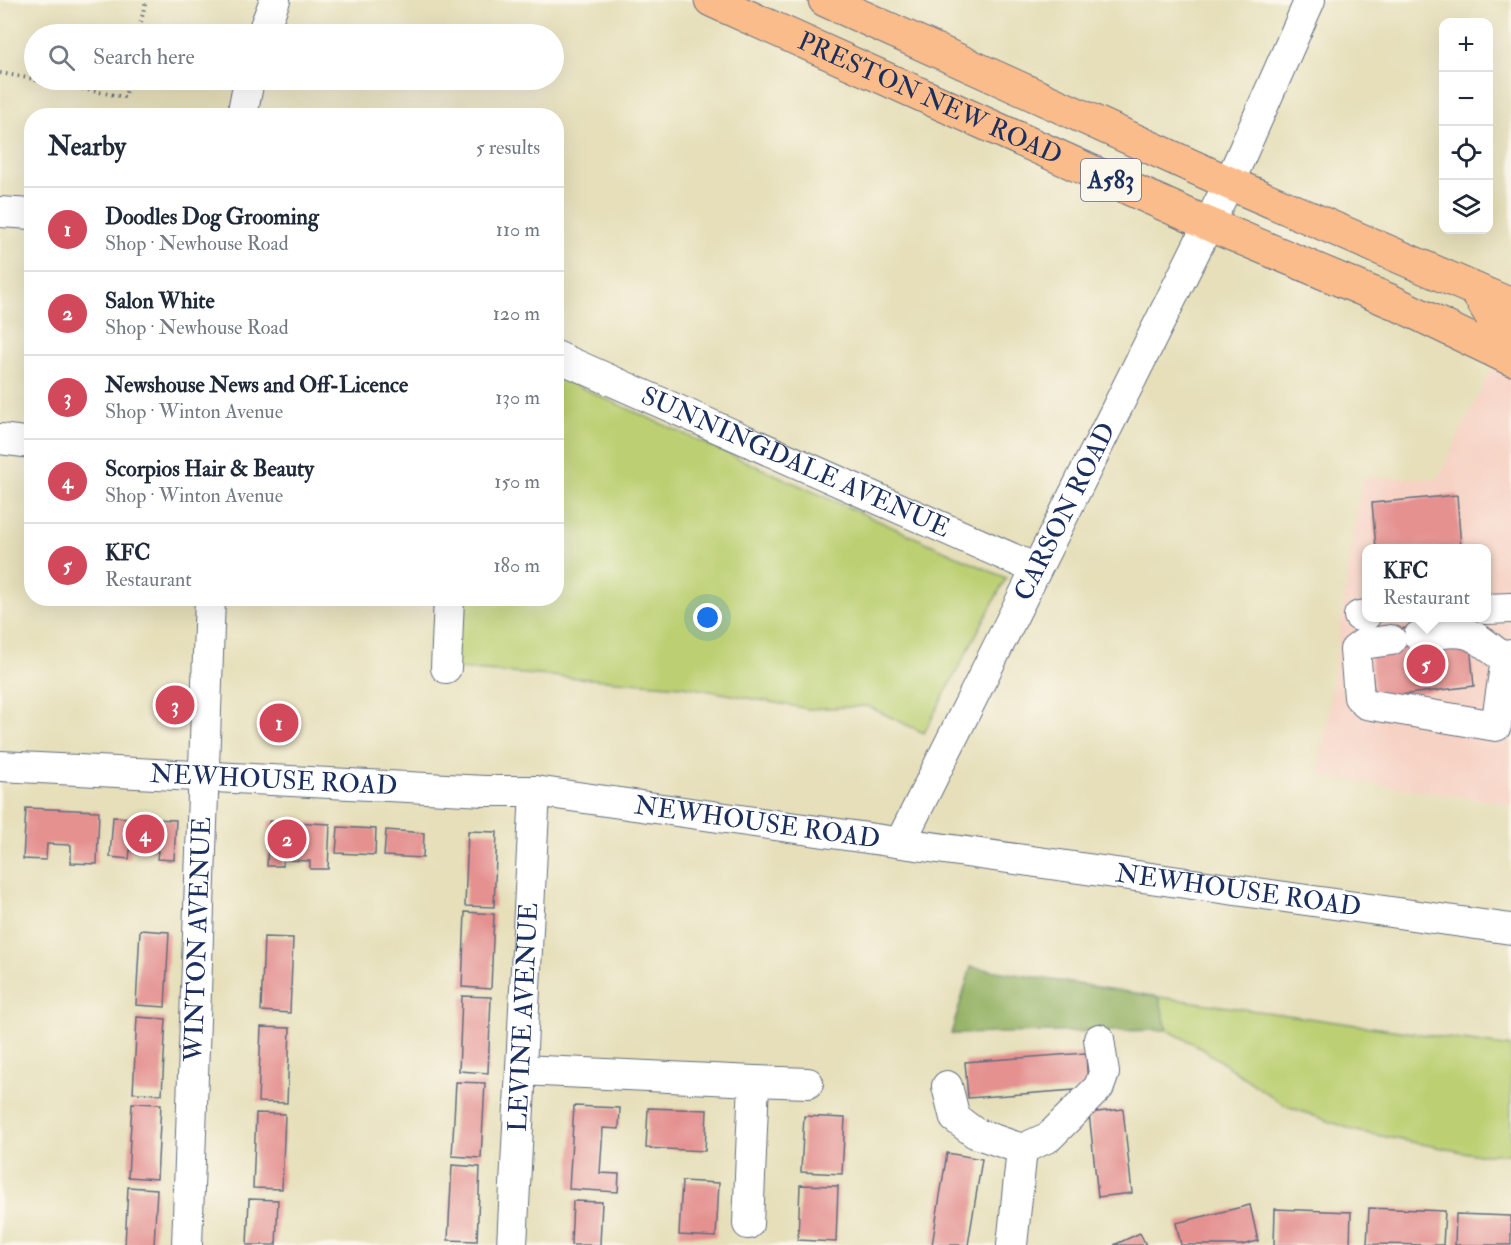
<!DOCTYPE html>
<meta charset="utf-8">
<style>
:root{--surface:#fff;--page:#f2f2f3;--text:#1f2937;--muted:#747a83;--line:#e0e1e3;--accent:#d1495b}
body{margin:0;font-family:"IM FELL Double Pica",serif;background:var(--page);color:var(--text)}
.controls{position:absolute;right:18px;top:18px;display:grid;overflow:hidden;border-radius:12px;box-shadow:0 6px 24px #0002}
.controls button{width:54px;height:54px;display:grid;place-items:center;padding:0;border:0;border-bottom:2px solid var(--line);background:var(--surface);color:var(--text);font:30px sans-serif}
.you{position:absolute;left:708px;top:618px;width:21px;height:21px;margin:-15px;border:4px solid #fff;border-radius:50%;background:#1a73e8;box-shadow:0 0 0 9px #1a73e833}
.badge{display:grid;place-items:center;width:39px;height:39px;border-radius:50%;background:var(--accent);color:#fff;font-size:20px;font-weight:700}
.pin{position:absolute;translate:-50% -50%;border:3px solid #fff;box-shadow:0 2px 6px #0006}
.popup{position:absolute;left:1362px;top:544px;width:129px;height:78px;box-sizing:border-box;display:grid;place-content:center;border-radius:12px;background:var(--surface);filter:drop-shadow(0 2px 4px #0005);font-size:20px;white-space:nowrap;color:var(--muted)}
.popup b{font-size:22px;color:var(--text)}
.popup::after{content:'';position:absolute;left:50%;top:100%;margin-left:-12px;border:12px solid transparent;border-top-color:var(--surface)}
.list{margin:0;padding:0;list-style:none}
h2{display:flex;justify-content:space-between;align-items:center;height:78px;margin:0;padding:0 24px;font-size:26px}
h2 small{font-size:20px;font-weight:400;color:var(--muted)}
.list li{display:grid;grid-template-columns:39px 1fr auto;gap:18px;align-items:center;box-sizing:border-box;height:84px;padding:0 24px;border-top:2px solid var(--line)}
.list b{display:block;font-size:22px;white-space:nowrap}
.list p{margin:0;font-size:20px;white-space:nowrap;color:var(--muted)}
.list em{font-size:20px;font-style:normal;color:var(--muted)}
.icon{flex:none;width:33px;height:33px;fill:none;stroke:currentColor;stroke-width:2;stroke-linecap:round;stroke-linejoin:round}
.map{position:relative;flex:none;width:1511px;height:1245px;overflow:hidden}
.search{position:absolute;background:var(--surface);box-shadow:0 6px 24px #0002;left:24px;top:24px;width:540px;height:66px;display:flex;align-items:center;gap:15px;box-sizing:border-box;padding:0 21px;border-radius:33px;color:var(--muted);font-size:22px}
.panel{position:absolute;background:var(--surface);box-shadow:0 6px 24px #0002;left:24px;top:108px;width:540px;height:498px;border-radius:24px}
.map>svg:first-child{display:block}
</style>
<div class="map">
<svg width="1511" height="1245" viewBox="0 0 1511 1245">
<rect width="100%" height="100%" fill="#fbf7ec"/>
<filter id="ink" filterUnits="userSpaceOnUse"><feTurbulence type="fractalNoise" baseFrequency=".0167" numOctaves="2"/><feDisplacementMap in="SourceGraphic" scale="12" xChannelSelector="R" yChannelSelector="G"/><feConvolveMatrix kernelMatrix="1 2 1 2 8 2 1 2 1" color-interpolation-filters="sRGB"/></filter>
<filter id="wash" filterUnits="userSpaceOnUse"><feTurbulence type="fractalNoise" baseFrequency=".008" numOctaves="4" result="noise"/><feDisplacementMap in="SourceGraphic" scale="24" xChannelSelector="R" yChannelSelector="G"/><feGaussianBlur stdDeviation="1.35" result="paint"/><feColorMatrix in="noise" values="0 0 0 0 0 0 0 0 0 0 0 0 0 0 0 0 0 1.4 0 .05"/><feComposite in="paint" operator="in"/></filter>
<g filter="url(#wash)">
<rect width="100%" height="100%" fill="#e6dfba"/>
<path fill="#f6d2c4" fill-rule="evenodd" d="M1499,353l12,6v445l-192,-28 43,-299 76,2zM1366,548h120v70h-120z"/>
<g fill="#bcd073" stroke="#6c8068" stroke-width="1.5">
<path d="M557,377l449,201 -82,155 -57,-27 -58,3 -126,-23 -237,-18 3,-69 107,-1z"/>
<path d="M1159,997l352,50v107h-38l-117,-23 -72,-26 -86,-59 -31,-16z"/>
</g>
<path fill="#95b265" stroke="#587062" stroke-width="1.5" d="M971,967l188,30 8,33 -216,4z"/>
<g id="blocks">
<g fill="#e49190">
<path d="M1457,495l4,53h-85l-4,-45z"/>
<path d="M1418,627l52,18 4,41 -99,12 -5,-42 20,-26z"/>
<path d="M26,808l73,3 -2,53 -26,-1v-18l-24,-1 -1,16 -23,-1z"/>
<path d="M113,817l63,3 -2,40 -17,-1 1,-8 -28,-1 -1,9 -19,-2z"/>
<path d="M269,821l61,3 -2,45h-18v-8l-27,-1v6h-16z"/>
<path d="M338,827l38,2 -1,26 -39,-2z"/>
<path d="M386,830l38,3 -1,25 -39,-2z"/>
<path d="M468,831l29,1 -3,75 -29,-1z"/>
<path d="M465,912l29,2 -3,75 -29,-2z"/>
<path d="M140,930l29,2 -4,75 -29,-2z"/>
<path d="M264,937l29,1 -3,75 -29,-2z"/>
<path d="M462,996l29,1 -3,76 -29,-2z"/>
<path d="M137,1017l29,2 -4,75 -29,-1z"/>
<path d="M261,1027l29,1 -3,75 -29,-1z"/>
<path d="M1086,1053l2,36 -120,9 -3,-36z"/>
<path d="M456,1082l29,1 -4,75 -29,-2z"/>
<path d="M132,1103l29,1 -4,75 -29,-2z"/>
<path d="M574,1106l46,2 -1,21 -16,-1 -3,45 19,1 -1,18 -49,-3z"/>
<path d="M648,1108l59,2 -2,41 -59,-3z"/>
<path d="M1123,1109l9,84 -34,4 -9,-84z"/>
<path d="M256,1113l29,1 -3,75 -29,-1z"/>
<path d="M804,1116l41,2 -3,56 -41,-2z"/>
<path d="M947,1153l35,6 -14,86h-36z"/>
<path d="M452,1165l28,2 -3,74 -29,-1z"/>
<path d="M682,1181l37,2 -3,54 -37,-2z"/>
<path d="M800,1185l38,1 -2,56 -38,-2z"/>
<path d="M128,1187l29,2 -3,56h-29z"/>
<path d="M249,1199l29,1 -2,45h-29z"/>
<path d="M573,1201l29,1 -2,43h-29z"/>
<path d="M1250,1205l8,36 -16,4h-61l-5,-22z"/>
<path d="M1369,1208l76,3 -2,34 -76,-1z"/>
<path d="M1275,1209l76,3 -1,33h-76z"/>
<path d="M1456,1214l55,2v29h-56z"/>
<path d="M1140,1233l6,12h-32z"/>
</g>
</g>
</g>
<g filter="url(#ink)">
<use href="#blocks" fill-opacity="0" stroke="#626d7e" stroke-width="1.5"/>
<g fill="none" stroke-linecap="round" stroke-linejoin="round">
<defs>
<g id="minor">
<path d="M262,34l13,-34"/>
<path d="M242,116l7,-36"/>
<path d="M0,212l32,2"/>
<path id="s1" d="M556,356l480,213"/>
<path d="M0,439l32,4"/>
<path d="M1486,609l25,-1"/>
<path d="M1359,616l7,-1"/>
<path d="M1419,636c50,-7 48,-7 87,24"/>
<path d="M1391,640l-28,4 -8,6 4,47 7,7 130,22 10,-66 5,-5"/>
<path d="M446,668l3,-70"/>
<path id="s2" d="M0,766l485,25h50l976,138"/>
<path id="s3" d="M901,841l328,-658 81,-183"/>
<path d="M521,1070l233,11 -6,143"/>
<path d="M754,1081l54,2"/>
<path d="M947,1086l8,32 20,15 47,16 -10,96"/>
<path d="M1022,1149l27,-12 50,-50 5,-14 -5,-34"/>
<path id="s4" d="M187,1245l23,-647"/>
<path id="s5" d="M512,1245l23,-454"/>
</g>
<g id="highway">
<path id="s6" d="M711,0l497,224 185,78 118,57"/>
<path d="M825,0l404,183 282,122"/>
<path d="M1476,290l22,37 13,5"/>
</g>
</defs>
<use href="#minor" stroke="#626d7e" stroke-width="32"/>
<use href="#highway" stroke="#626d7e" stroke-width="35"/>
<g stroke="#626d7e" stroke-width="4" stroke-dasharray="1.5 4.5" stroke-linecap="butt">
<path d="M138,34l8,-34"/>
<path d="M0,73l34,6"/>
<path d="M35,80l90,17 4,-17"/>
</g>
<use href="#minor" stroke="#fff" stroke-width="30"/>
<use href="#highway" stroke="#fabc8b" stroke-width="33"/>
</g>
</g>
<g text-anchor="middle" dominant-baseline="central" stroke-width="6" stroke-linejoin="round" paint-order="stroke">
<rect fill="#fbf7ec" stroke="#5e6b89" stroke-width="1.5" x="1081" y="159" width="60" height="42" rx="4.5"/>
<g font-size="24" font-weight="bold" fill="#1b2f5e">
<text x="1111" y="180">A583</text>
</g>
<g font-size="26" fill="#1b2f5e" stroke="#fbf7ec">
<text stroke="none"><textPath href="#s6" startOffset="240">PRESTON NEW ROAD</textPath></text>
<text stroke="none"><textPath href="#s1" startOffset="262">SUNNINGDALE AVENUE</textPath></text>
<text stroke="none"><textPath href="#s3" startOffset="368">CARSON ROAD</textPath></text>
<text stroke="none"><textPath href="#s2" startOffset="274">NEWHOUSE ROAD</textPath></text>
<text stroke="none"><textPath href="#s2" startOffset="760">NEWHOUSE ROAD</textPath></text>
<text stroke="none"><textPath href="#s2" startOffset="1246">NEWHOUSE ROAD</textPath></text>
<text stroke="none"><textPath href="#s4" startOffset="306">WINTON AVENUE</textPath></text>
<text stroke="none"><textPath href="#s5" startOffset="228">LEVINE AVENUE</textPath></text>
</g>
</g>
</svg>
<div class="controls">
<button>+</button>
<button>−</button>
<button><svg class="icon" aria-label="locate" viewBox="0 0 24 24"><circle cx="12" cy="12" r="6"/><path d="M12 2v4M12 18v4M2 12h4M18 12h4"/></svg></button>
<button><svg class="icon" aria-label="layers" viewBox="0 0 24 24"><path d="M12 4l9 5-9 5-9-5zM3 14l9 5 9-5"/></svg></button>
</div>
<div class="you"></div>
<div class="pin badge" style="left:279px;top:723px">1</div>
<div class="pin badge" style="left:287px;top:839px">2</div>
<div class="pin badge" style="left:175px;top:705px">3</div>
<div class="pin badge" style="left:145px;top:834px">4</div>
<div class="pin badge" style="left:1426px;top:664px">5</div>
<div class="popup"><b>KFC</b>Restaurant</div>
<div class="search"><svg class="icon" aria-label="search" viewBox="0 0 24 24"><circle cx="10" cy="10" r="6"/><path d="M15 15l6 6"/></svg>Search here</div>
<section class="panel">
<h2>Nearby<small>5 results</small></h2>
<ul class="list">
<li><span class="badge">1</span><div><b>Doodles Dog Grooming</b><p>Shop · Newhouse Road</p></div><em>110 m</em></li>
<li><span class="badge">2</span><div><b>Salon White</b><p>Shop · Newhouse Road</p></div><em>120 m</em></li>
<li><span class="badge">3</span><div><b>Newshouse News and Off-Licence</b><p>Shop · Winton Avenue</p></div><em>130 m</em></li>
<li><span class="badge">4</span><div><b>Scorpios Hair &amp; Beauty</b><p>Shop · Winton Avenue</p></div><em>150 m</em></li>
<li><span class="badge">5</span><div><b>KFC</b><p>Restaurant</p></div><em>180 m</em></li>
</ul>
</section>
</div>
